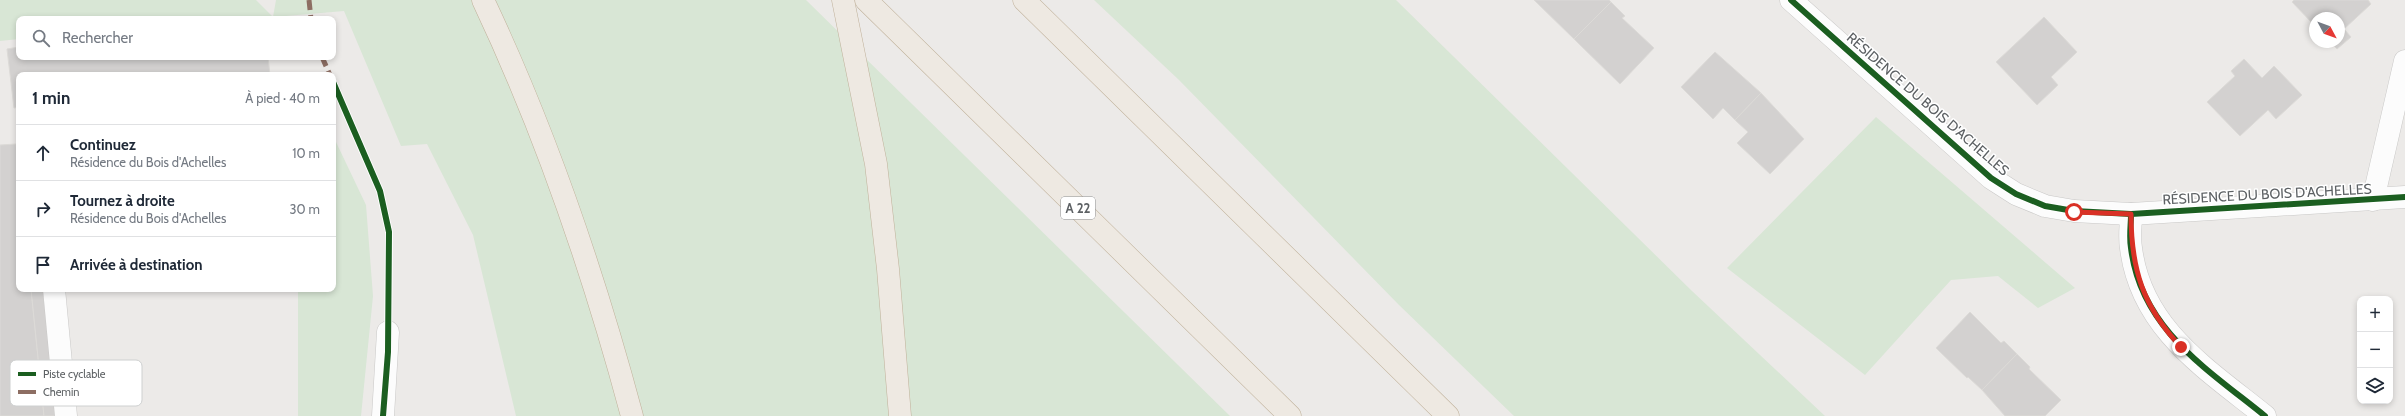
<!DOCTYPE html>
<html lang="fr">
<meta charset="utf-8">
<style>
:root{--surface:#fff;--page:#f2f2f3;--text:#1f2937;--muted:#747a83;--line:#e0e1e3}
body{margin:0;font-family:Cabin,sans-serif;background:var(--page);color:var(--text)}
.controls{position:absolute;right:12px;bottom:12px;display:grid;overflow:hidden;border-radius:8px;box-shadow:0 2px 6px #0003}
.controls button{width:36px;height:36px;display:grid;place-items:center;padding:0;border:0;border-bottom:1px solid var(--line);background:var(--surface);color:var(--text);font:20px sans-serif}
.compass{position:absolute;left:2309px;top:12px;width:36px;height:36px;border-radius:50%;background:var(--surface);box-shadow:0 2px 6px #0003;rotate:131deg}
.stop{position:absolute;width:12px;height:12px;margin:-9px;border:3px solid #d93025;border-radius:50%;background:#fff}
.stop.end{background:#d93025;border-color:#fff;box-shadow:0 1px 4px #0008}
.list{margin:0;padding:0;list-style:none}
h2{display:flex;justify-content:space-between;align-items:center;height:52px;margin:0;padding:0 16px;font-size:17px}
h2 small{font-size:13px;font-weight:400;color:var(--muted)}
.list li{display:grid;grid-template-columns:26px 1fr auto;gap:12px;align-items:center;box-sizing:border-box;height:56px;padding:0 16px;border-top:1px solid var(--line)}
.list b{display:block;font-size:15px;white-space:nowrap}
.list p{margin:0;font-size:13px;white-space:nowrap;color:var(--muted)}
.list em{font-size:13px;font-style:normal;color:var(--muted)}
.icon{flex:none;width:22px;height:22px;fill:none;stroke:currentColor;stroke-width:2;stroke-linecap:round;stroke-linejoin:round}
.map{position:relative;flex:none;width:2405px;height:416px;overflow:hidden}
.search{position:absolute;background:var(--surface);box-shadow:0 2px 6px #0003;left:16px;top:16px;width:320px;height:44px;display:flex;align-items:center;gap:10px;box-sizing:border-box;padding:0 14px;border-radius:8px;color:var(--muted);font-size:15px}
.panel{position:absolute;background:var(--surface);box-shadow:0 2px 6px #0003;left:16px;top:72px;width:320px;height:220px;border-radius:8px}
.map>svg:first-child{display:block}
</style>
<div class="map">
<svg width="2405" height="416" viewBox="0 0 2405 416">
<rect width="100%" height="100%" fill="#eceae8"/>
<g fill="#d8e6d5">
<path d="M0,0h256l17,17 3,-17h530l424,416h-714l-43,-181 -46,-91 -26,2 -57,-135 -92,8h-233v20l-19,2z"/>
<path d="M1094,0h302l296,291 133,125h-311l-115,-111 -220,-225z"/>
<path d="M1876,117l199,171 -37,20 -40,-32 -47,4 -86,95 -138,-107z"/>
<path d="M333,142h3l30,63 7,91 -12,120h-63v-127h35z"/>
</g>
<g fill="#d3d1d0" stroke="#dcdad7">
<path d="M1534,0h75l2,2 -37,37z"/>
<path d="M2294,0h74l3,4 -27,25 7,8 -14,12 -7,-7h9v-24h-24v8l-23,-24z"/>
<path d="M1611,2l14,14 -3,2 32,30 -34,36 -46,-45z"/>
<path d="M2044,17l33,35 -26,25 7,8 -21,20 -41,-43z"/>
<path d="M19,47v10h249l2,18h-251v32l-5,1 -7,-59z"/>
<path d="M1715,52l46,41 -26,27 -12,-12 -10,11 -32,-32z"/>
<path d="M2244,59l18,19 12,-12 28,29 -26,24 -8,-9 -28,26 -33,-34 28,-26 -4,-5z"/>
<path d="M1761,93l43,46 -34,35 -33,-31 11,-11 -13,-12z"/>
<path d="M19,143v30l-3,-29z"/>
<path d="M16,144l3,29v116h12l13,127h-44v-271z"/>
<path d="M31,289h12l13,127h-12z"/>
<path d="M1970,312l31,31 3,-2 13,13 -35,36 -14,-13 -1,1 -31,-30z"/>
<path d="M2017,354l13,13 -1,2 32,31 -16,16h-40l-23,-26z"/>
</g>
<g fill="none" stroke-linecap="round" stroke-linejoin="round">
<defs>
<g id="minor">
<path d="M1791,0l200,178 25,16 29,12 29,5 57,3 274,-17"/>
<path d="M2373,200l32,-139"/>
<path d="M2131,214c0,11 -2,23 0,34 10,81 76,121 134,168"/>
<path d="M54,289l12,127"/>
<path d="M383,416l5,-84"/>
</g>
<g id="highway">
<path d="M483,0c63,133 111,274 149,416"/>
<path d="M843,0l33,164 12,105 12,147"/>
<path d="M866,0l424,416"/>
<path d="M1024,0l424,416"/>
</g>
</defs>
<use href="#minor" stroke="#c9c8c7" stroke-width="23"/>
<use href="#highway" stroke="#bfb099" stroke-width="23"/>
<use href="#minor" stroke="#fcfcfc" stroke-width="22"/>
<use href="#highway" stroke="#eee9e2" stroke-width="22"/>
<g stroke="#8d6e63" stroke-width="5" stroke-dasharray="10 5" stroke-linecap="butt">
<path d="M309,0l2,19"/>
<path d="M322,57l8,18"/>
</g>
<defs>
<g id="cycleway">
<path d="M1791,0l200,178 25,16 29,12 29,5 57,3 274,-17"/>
<path d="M333,82l47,109 9,41 -1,120 -5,64"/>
<path d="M2131,214c0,11 -2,23 0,34 10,81 76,121 134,168"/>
</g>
</defs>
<use href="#cycleway" stroke="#fff" stroke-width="8"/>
<use href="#cycleway" stroke="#1b5e20" stroke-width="6"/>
</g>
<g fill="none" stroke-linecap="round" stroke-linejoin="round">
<path stroke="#d93025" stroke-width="5" d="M2074,212l57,2c0,55 12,93 50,133"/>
</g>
<g text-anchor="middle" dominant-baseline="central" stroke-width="3" stroke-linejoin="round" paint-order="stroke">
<rect fill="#fff" stroke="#8e9092" stroke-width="1" x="1061" y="197" width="34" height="22" rx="3"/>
<g font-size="13" font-weight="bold" fill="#5d6164">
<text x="1078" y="208">A 22</text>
</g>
<g font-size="14" fill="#5d6164" stroke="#fff">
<text transform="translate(1928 104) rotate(41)">RÉSIDENCE DU BOIS D'ACHELLES</text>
<text transform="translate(2267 194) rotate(-3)">RÉSIDENCE DU BOIS D'ACHELLES</text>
</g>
</g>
<rect x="10" y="360" width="132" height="46" rx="6" fill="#fff" stroke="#ced0d0" stroke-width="1"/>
<rect x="18" y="372" width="18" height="4" fill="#1b5e20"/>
<rect x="18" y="390" width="18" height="4" fill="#8d6e63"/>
<g font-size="11" fill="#5d6164">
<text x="43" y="378">Piste cyclable</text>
<text x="43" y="396">Chemin</text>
</g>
</svg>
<div class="controls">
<button>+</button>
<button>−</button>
<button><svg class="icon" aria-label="layers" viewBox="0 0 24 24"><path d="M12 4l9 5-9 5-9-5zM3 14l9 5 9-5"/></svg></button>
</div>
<svg class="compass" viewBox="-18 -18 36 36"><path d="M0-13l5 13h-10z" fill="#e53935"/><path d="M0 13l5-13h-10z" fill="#747a83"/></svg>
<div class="stop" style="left:2074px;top:212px"></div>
<div class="stop end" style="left:2181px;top:347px"></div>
<div class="search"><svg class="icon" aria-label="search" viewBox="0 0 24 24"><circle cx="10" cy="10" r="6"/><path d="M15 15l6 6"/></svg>Rechercher</div>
<section class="panel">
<h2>1 min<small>À pied · 40 m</small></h2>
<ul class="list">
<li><svg class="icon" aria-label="ahead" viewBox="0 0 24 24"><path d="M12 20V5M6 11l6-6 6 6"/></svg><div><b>Continuez</b><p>Résidence du Bois d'Achelles</p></div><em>10 m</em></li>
<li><svg class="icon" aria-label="right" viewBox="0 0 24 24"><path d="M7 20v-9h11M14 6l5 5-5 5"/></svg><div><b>Tournez à droite</b><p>Résidence du Bois d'Achelles</p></div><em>30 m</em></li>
<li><svg class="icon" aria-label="arrive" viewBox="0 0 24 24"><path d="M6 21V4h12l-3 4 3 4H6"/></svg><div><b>Arrivée à destination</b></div></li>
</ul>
</section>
</div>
